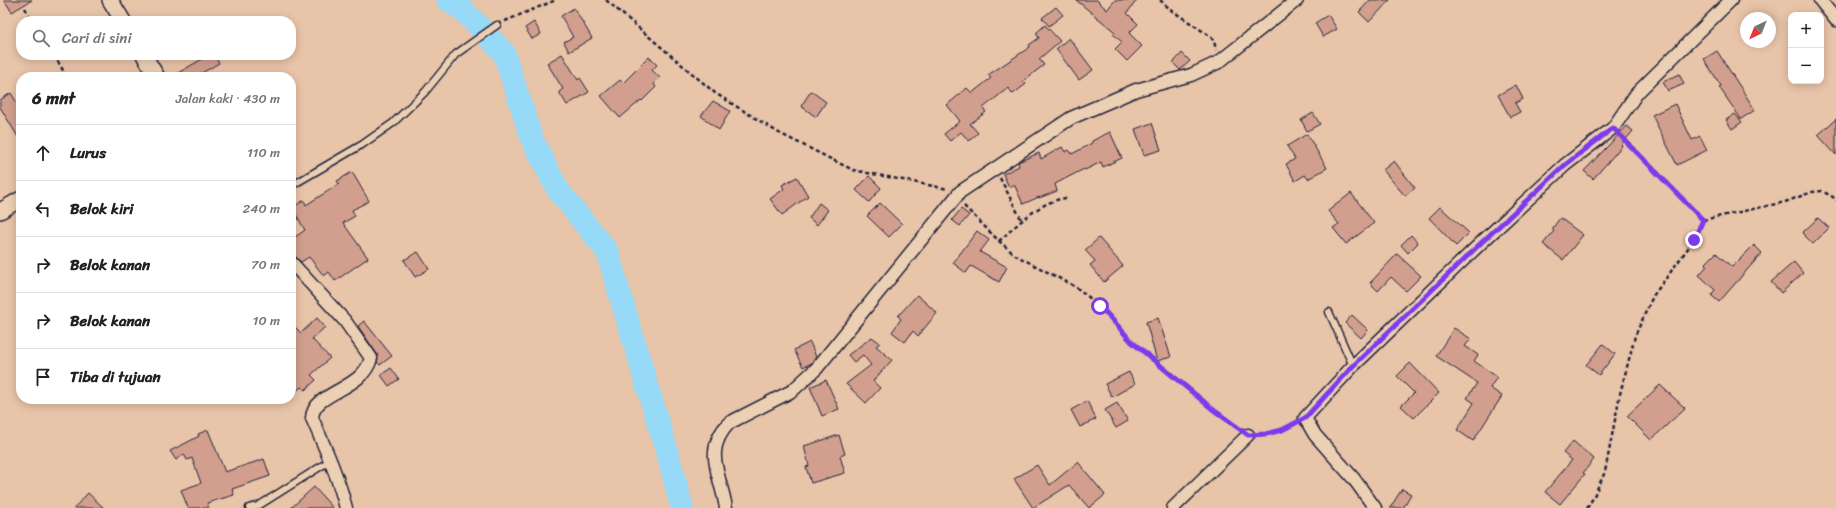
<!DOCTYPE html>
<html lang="id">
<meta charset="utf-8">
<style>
:root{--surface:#fff;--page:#f2f2f2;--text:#202124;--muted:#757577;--line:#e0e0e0}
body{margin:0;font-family:Sriracha,sans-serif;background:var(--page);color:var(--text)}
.controls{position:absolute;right:12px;top:12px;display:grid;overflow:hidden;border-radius:8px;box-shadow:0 2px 10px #0003}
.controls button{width:36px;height:36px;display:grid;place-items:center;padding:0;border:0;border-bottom:1px solid var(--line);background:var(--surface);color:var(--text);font:20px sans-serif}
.compass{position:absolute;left:1740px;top:12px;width:36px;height:36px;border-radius:50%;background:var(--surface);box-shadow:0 2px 10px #0003;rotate:223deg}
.stop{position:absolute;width:12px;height:12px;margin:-9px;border:3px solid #7c3aed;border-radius:50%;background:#fff}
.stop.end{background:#7c3aed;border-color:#fff;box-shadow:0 1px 4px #0008}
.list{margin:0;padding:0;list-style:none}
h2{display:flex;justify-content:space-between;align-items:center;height:52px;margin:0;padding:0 16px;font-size:17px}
h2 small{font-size:13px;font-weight:400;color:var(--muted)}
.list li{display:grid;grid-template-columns:26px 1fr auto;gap:12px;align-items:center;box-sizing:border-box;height:56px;padding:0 16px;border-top:1px solid var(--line)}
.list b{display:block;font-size:15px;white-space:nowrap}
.list em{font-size:13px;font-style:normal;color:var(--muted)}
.icon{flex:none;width:22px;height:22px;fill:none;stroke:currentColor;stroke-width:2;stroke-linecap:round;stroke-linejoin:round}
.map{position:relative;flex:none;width:1836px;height:508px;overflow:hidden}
.search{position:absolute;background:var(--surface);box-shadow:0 2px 10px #0003;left:16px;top:16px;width:280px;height:44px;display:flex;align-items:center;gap:10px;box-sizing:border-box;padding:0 14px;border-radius:16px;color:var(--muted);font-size:15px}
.panel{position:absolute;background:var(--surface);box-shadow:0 2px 10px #0003;left:16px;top:72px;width:280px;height:332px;border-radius:16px}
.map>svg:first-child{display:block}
</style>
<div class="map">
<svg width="1836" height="508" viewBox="0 0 1836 508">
<rect width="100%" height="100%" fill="#e8c4a9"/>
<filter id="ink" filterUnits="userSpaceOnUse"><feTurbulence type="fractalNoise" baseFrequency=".025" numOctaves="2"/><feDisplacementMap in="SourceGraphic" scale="8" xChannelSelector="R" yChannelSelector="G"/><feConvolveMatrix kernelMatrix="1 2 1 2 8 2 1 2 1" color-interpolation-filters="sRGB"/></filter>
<g filter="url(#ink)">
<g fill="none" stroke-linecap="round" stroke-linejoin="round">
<path stroke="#96daf8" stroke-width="23" d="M448,0l16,11 40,42 28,86 26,51 49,61 62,208 13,49"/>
</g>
<g fill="#d29f8e" stroke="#22223b">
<path d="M4,0h28l-20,12z"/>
<path d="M1076,0h21l10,10 8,-10h22l-10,13 11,11 -9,9 13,13 -15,15 -12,-12 7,-7 -9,-8 2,-2z"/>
<path d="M1370,0h20l-21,22 -10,-10z"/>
<path d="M1056,7l7,8 -14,11 -7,-8z"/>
<path d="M574,8l18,30 -23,14 -5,-10 9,-5 -12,-21z"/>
<path d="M1328,15l9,14 -14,8 -8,-14z"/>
<path d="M534,22l7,12 -9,5 -7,-11z"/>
<path d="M1045,25l15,16 -21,18 5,6 -21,16 3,3 -13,10 -5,-6 -25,20 3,4 -16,12 8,9 -9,8 -8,-9 -11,9 -6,-7 16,-13 -13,-16 20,-17 5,5 19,-15 -3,-3 42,-28 -1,-2 10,-7 -3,-5z"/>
<path d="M1069,38l24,32 -14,10 -23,-31z"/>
<path d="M1717,51l38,59 -14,9 -22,-32 2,-1 -17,-27z"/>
<path d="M1182,53l8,8 -10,9 -7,-7z"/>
<path d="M562,54l16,26 2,-2 9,14 -22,13 -8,-13 4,-3 -16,-26z"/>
<path d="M209,55h5l5,8 -24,14h-24z"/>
<path d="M649,57l8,8 -5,5 8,8 -6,6 2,3 -14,14 -1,-1 -21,18 -19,-22 19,-16 3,3z"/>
<path d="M1679,74l5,10 -16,7 -5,-9z"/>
<path d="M1516,85l7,14 -8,4 5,9 -10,5 -12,-22z"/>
<path d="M811,91l15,11 -10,15 -15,-11z"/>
<path d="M11,93l10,17v32l-21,-35v-7z"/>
<path d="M713,101l17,10 -11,19 -18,-14z"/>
<path d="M1675,104l17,36 8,-4 7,14 -30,15 -25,-50z"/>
<path d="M1313,113l7,11 -13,7 -6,-11z"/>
<path d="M1735,114l7,8 -10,7 -6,-9z"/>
<path d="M1836,119v36l-18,-20z"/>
<path d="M1152,123l9,27 -17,5 -9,-26z"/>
<path d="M1627,126l6,5 -12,14 1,1 -29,33 -9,-8z"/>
<path d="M1110,132l12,26 -19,9 -2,-5 -16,8 -1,-1 -29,15 2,7 -18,7v-1l-16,7 -9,-20 -5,3 -6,-13 16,-8 -1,-4 21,-9 2,6 21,-12 3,5 4,-2 3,4 20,-11v-2z"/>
<path d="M1307,134l20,34 -19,11 -3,-4 -10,6 -9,-17 9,-5 -8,-13z"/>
<path d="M1394,161l21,27 -10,8 -22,-26z"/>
<path d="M352,172l17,29 -17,9 3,6 -12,7 25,35 -33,23 -6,-9 -5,4 -15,-19 -8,5 -5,-5 -5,-2v-15l14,-10 -13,-22 12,-8 2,5 33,-21 -2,-3z"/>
<path d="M869,176l12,12 -12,14 -13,-12z"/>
<path d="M797,177l11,19 -26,19 -12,-16 14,-10 -2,-4z"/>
<path d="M1351,193l23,30 -28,21 -13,-16 6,-4 -11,-13z"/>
<path d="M819,203l9,7 -11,15 -8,-7z"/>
<path d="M880,203l22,21 -13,13 -22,-21z"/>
<path d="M1440,207l29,26 -13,13 -27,-28z"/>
<path d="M961,209l8,6 -9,11 -8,-6z"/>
<path d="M1560,218l23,17 -20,25 -20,-16 11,-13 -2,-2z"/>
<path d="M1818,218l11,10 -16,16 -11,-11z"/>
<path d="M977,231l12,9 -9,12 27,15 -8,15 -28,-16 -5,7 -13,-10z"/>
<path d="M1411,235l7,8 -10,10 -7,-8z"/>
<path d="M1099,238l24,28 -19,16 -14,-17 5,-4 -10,-11z"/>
<path d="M1754,245l8,8 -43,49 -8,-7 4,-5 -16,-15 8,-9 -2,-2 11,-11 16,14z"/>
<path d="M418,252l11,17 -14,8 -11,-17z"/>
<path d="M1397,254l24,22 -15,15 -15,-14 -13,14 -8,-8z"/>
<path d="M1794,262l9,11 -22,20 -10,-11z"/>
<path d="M917,295l20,18 -19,23 -5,-5 -8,11 -13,-10 9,-13 -3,-3z"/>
<path d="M1352,315l16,15 -7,8 -16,-15z"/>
<path d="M317,318l8,9 -13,12 18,19 -19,17 5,5 -11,10 -4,-3 -10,9v-73l10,10z"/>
<path d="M1158,318l13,39 -14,4 -11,-39z"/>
<path d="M364,321l28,35 -12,9 -3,-3v-8l-19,-28z"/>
<path d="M1454,328l17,11 -6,7 13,9 -4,6 23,16 -7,11 12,8 -29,45 -16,-11 17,-27 -7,-5 10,-15 -41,-27z"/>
<path d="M872,337l8,6 -4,3 16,14 -19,21 7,7 -14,15 -20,-19 25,-19 -8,-10 -9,7 -6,-7z"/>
<path d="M810,342l6,15 -4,6 -9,4 -9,-17z"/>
<path d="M1603,344l12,10 -16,21 -13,-10z"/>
<path d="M1410,363l29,30 -25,25 -13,-12 13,-13 -17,-17z"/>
<path d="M391,368l8,11 -10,7 -8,-11z"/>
<path d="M1129,372l6,12 -23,13 -7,-13z"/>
<path d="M826,380l13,29 -17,7 -12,-29z"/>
<path d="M1660,385l25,23 -34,32 -24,-24z"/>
<path d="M1087,401l9,18 -16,8 -9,-17z"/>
<path d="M1117,403l11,18 -12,7 -11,-18z"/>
<path d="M208,430l17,42 39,-13 6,17 -38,13 2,6 -27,8 2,5h-21l-7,-18 20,-7 -9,-25 -5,2 -3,-6 -8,6 -6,-9 18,-9 11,-6 -1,-2z"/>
<path d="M839,435l6,19 -5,2 5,17 -34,10 -5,-16 3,-1 -5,-20z"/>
<path d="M1573,441l21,18 -11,14 2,1 -25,30 -15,-12 27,-32 -9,-7z"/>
<path d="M1078,462l27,33 -16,13 -20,-23 -36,23 -19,-29 23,-14 13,20z"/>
<path d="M314,487l19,21h-42z"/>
<path d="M1402,489l9,5 -8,14h-13z"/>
<path d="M88,493l16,15h-30z"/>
</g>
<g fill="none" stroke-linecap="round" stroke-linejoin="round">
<defs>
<g id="service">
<path d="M291,186l72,-42 30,-21 32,-31 31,-38 41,-29"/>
<path d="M1329,312l24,54"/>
<path d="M249,508l9,-2 73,-46"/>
</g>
<g id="minor">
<path d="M1820,0l16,20"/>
<path d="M291,262l54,59 26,37c-8,33 -58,33 -59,60 13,30 26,58 34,90"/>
<path d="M726,508c-5,-33 -24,-57 3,-85l63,-32 25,-23 143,-176 111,-74 65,-28 55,-15 28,-13 78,-62"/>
<path d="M1173,508l75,-73"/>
<path d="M1375,508l-21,-29 -39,-44 -10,-17 48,-52 130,-125 82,-76 48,-37 24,-35 94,-93"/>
</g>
<g id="tertiary">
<path d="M110,0l13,21"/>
<path d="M144,55l13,22"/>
<path d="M0,211l21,-12"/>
</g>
</defs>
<use href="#service" stroke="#22223b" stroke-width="9"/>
<use href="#minor" stroke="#22223b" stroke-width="15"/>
<use href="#tertiary" stroke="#22223b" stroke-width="18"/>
<g stroke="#22223b" stroke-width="2.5" stroke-dasharray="4 3" stroke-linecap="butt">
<path d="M606,0l109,93 64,40 74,37 95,19"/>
<path d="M1160,0l11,10 39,26 4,5 2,9"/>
<path d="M25,8l7,13"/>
<path d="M505,21l51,-21"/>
<path d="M54,55l13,22"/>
<path d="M1000,178l22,43"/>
<path d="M964,206l35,35 16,14 61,32 24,19 32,36 83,69 23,17"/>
<path d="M1703,220l82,-18 27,-10 10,-1 11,6 3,4"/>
<path d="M999,241c18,-16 43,-42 69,-43"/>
<path d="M1259,435l23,-5 14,-7"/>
<path d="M1587,508l6,-10 12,-26 15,-78 15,-58 18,-40 41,-56 9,-20 -81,-84"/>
</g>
<use href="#service" stroke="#ecd0b3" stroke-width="6"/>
<use href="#minor" stroke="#ecd0b3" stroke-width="12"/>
<use href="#tertiary" stroke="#ecd0b3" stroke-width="15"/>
</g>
</g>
<g fill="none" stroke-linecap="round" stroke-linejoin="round" filter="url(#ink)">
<path stroke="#7c3aed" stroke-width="5" d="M1100,306l32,36 83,69 33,24 18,-1 16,-4 23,-12 48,-52 130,-125 82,-76 48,-37 90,92 -9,20"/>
</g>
</svg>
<div class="controls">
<button>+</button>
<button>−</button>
</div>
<svg class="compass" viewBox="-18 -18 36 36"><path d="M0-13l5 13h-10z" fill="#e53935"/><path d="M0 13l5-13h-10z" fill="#757577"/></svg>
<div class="stop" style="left:1100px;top:306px"></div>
<div class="stop end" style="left:1694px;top:240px"></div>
<div class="search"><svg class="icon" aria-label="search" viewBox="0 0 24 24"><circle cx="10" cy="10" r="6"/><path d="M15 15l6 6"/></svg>Cari di sini</div>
<section class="panel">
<h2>6 mnt<small>Jalan kaki · 430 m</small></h2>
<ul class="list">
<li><svg class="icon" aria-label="ahead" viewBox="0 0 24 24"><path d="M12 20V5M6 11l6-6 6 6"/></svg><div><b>Lurus</b></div><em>110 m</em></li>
<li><svg class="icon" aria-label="left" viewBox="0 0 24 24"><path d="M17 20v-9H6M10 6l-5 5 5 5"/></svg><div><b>Belok kiri</b></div><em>240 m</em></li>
<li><svg class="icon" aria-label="right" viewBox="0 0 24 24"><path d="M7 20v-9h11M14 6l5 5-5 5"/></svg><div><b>Belok kanan</b></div><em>70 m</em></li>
<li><svg class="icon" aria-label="right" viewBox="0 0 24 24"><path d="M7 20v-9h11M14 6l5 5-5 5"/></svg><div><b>Belok kanan</b></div><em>10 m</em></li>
<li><svg class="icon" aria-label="arrive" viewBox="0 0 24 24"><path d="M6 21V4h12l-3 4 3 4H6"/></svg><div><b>Tiba di tujuan</b></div></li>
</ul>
</section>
</div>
